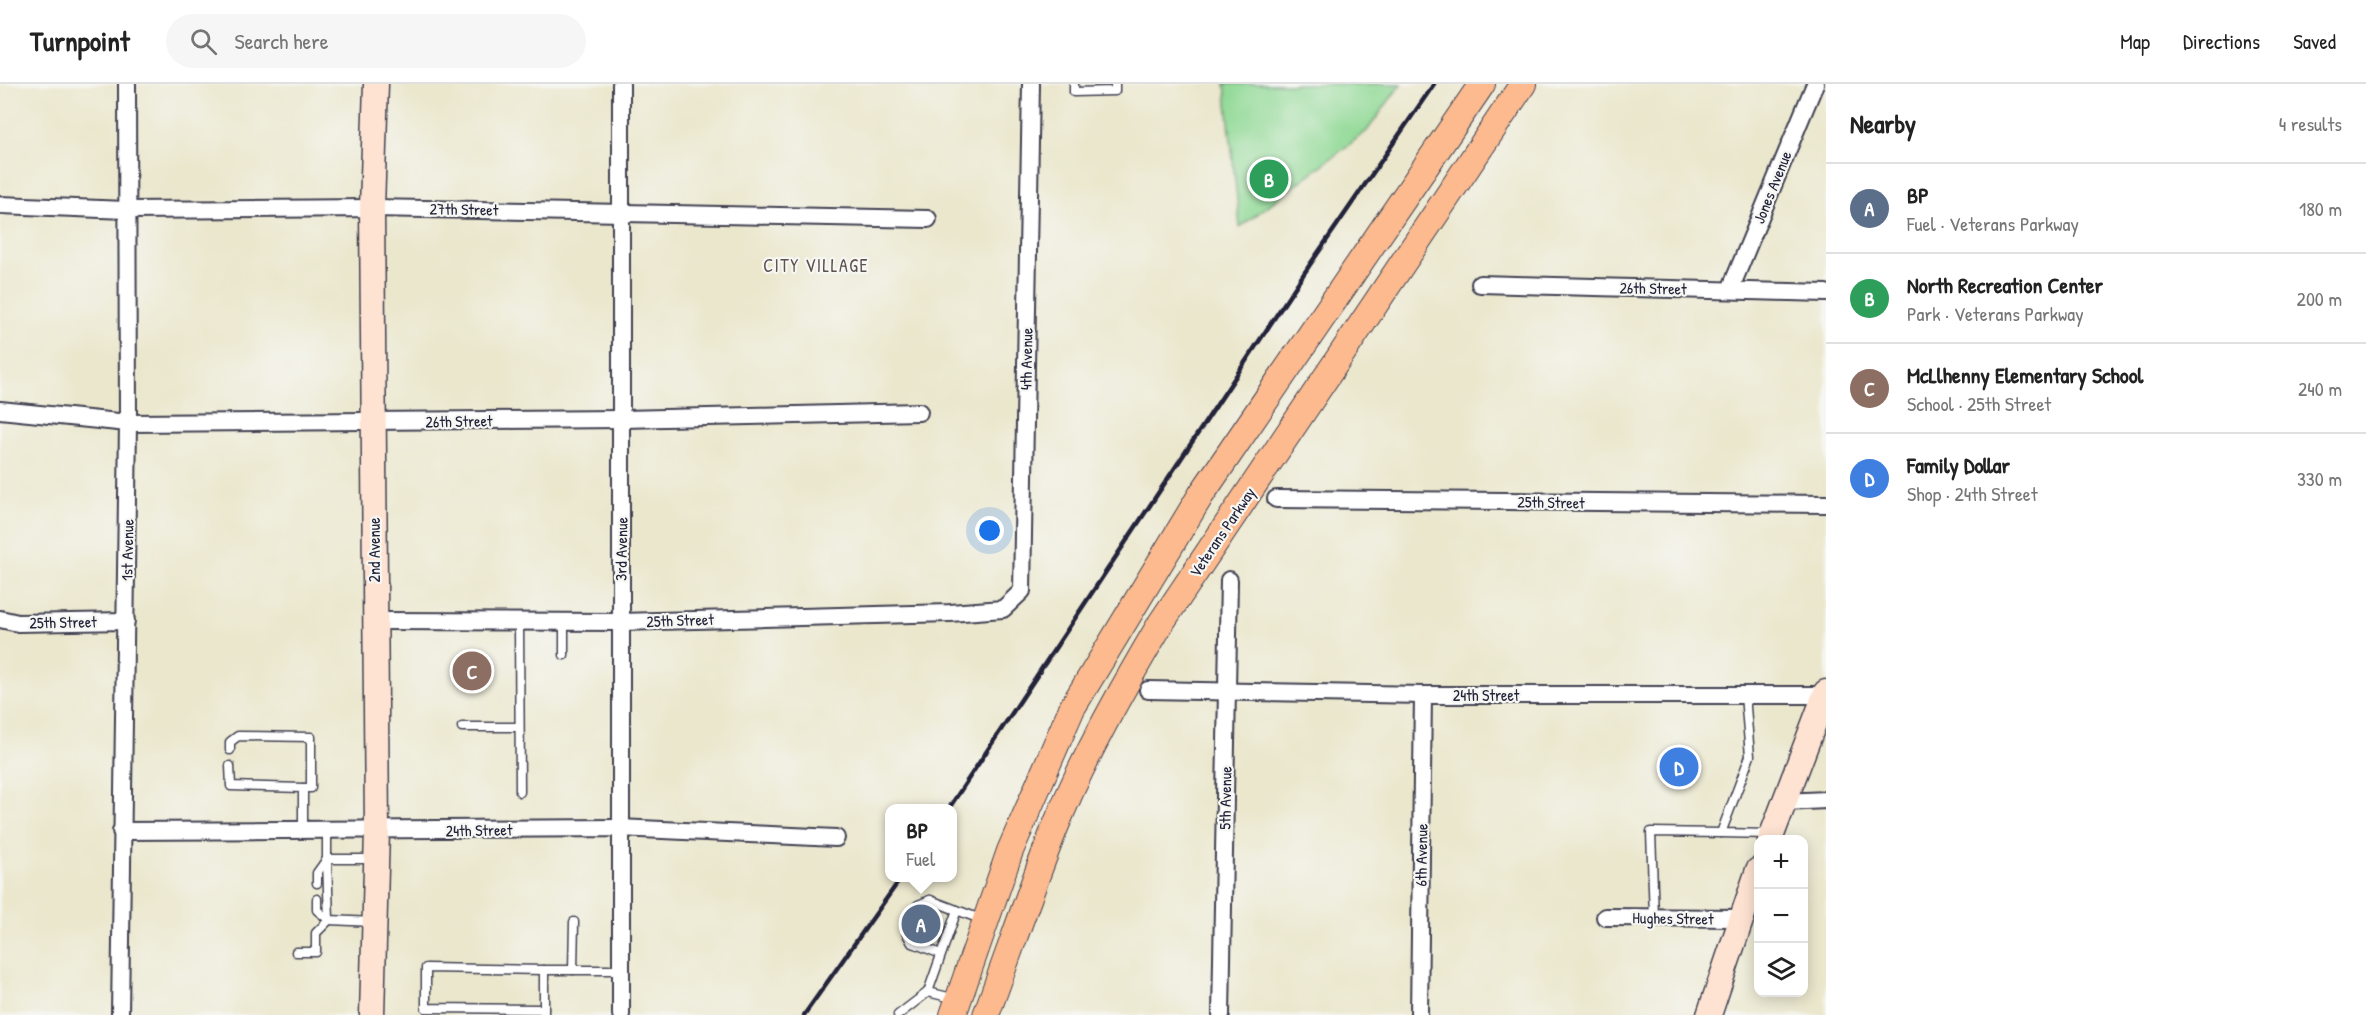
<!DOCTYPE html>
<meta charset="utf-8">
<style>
:root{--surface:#fff;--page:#f6f6f6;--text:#222;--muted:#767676;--line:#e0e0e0;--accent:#c8321e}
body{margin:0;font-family:"Patrick Hand",sans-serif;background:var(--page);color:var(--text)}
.controls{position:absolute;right:18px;bottom:18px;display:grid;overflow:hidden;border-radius:12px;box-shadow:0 3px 15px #0003}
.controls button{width:54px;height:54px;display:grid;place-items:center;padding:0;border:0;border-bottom:2px solid var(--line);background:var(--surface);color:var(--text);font:30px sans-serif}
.you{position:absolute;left:990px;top:447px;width:21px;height:21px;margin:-15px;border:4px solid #fff;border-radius:50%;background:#1a73e8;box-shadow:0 0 0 9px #1a73e833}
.badge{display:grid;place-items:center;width:39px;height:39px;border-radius:50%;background:var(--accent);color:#fff;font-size:20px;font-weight:700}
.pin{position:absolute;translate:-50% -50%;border:3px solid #fff;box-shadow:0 2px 6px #0006}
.popup{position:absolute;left:885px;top:720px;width:72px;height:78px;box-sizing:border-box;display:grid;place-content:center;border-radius:12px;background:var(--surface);filter:drop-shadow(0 2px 4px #0005);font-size:20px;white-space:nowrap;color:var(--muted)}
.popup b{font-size:22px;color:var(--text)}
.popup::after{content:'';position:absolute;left:50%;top:100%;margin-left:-12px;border:12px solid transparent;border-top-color:var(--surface)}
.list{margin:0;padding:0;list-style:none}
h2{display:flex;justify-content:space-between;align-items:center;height:78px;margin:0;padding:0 24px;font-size:26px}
h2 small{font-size:20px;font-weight:400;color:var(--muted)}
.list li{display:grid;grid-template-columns:39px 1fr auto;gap:18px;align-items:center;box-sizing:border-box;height:90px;padding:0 24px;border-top:2px solid var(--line)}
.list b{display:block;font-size:22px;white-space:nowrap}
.list p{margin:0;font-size:20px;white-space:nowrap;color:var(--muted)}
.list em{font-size:20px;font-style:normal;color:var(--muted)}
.icon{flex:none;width:33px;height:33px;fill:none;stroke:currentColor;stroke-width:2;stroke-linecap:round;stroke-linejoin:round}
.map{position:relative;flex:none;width:1826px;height:931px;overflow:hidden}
header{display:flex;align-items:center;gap:36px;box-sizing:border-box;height:84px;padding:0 30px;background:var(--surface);border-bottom:2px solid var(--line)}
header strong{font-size:28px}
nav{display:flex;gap:33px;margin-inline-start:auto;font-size:21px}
.search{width:420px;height:54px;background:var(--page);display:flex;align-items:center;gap:15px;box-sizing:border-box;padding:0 21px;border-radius:33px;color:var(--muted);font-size:22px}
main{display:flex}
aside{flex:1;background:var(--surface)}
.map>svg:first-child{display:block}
</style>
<header>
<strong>Turnpoint</strong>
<div class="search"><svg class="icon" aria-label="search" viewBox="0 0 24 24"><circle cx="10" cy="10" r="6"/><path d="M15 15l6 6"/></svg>Search here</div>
<nav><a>Map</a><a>Directions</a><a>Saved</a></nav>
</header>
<main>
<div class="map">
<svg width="1826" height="931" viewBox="0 0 1826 931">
<rect width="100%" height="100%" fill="#f6f6f2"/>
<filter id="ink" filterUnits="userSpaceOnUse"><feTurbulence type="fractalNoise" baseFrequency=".0167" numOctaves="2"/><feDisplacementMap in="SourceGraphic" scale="12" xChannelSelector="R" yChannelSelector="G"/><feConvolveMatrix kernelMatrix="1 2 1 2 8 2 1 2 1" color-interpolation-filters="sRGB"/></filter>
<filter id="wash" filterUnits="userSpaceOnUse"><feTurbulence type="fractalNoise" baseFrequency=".008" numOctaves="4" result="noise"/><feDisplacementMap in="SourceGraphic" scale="24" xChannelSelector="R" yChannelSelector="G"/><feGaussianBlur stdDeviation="1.35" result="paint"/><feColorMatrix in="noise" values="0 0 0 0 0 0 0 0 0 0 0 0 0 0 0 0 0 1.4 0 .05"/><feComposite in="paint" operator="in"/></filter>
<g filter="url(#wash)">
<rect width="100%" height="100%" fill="#ebe7cd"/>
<path fill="#90d995" stroke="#597e68" stroke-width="1.5" d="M1225,0h176l-34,47 -127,96z"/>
</g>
<g filter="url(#ink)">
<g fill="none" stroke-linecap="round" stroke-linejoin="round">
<defs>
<g id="lane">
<path d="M1074,0v8l41,-1v-7"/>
<path d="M519,538l1,170"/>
<path d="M564,571v-33"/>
<path d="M1745,611l5,61 -29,77 48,1"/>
<path d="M462,643h57"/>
<path d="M230,666v-8l8,-6 73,1v51h-8"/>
<path d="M230,682l1,20 72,2v43"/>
<path d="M317,799v-10l10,-14v-28"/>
<path d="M930,816l53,20"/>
<path d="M915,829l3,-8 12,-5 5,11 -3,9"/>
<path d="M1654,833l-3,-85 70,1"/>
<path d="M374,838l-45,-2 -2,-61h49"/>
<path d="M909,844l-2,6 5,9 12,-3 2,-5"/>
<path d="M913,859l28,11"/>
<path d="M296,868h20v-19l13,-13 -12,-10v-11"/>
<path d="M544,886l-118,-2v40l118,1"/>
<path d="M573,886l1,-48"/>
<path d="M928,908l28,7"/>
<path d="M544,931v-45h76"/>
<path d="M898,931l30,-23 29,-82"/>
</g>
<g id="street">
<path d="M621,0v931"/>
<path d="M0,121l126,5 246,-2 556,11"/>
<path d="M1480,200l346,9"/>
<path d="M1730,206l85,-206"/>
<path d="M0,326l128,13 495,-4 296,-7"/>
<path d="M1276,415l550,5"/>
<path d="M0,535l18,4 108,-2"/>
<path d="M374,537l246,1 330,-9 53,-4 19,-18 9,-507"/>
<path d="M1148,606l275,5h402"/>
<path d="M1785,718l41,-2"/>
<path d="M121,747l498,-3 217,10"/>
<path d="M1605,833l135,1"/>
<path d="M120,931l8,-592 -1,-339"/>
<path d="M1221,931l8,-435"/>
<path d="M1419,931l4,-320"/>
</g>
<g id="secondary">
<path d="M1770,756l56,-148"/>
<path d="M372,931l5,-184 -5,-623 4,-124"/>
<path d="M1709,931l49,-145"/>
</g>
<g id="primary">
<path d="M953,931l57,-164 62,-143 129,-213 281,-411"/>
<path d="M986,931c23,-62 44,-124 68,-185 29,-72 68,-141 107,-207l362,-539"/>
</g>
</defs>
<use href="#lane" stroke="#404051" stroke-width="11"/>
<use href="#street" stroke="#404051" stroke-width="20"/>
<use href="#secondary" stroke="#404051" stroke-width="27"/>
<use href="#primary" stroke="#404051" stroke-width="28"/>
<use href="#lane" stroke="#fff" stroke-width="8"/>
<use href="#street" stroke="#fff" stroke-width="16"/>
<use href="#secondary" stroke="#fee3d2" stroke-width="24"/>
<use href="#primary" stroke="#fcba8e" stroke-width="26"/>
<g stroke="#22223b" stroke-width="4.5">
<path d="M949,724l362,-545 123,-179"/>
<path d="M804,931l97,-137"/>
</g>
</g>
</g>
<g text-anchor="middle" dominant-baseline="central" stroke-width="4.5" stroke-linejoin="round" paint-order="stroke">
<g font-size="16" fill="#22223b" stroke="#f6f6f2">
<text transform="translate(1772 103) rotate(-68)">Jones Avenue</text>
<text transform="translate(464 125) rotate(1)">27th Street</text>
<text transform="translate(1653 204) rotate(1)">26th Street</text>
<text transform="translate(1026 275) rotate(-89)">4th Avenue</text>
<text transform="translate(459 337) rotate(-1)">26th Street</text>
<text transform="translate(1551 418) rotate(1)">25th Street</text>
<text transform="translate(1222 448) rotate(-56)">Veterans Parkway</text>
<text transform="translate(621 465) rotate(-89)">3rd Avenue</text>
<text transform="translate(127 466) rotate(-89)">1st Avenue</text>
<text transform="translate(374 466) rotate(-90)">2nd Avenue</text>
<text transform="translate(680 536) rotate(-2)">25th Street</text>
<text transform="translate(63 538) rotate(-1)">25th Street</text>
<text x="1486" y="611">24th Street</text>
<text transform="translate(1225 714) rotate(-89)">5th Avenue</text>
<text transform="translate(479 746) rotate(-1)">24th Street</text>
<text transform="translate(1421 771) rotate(-89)">6th Avenue</text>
<text transform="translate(1673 834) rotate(1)">Hughes Street</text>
</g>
<g font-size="18" letter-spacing="1.5" fill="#5e504f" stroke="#f6f6f2">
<text x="816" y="181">CITY VILLAGE</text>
</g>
</g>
</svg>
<div class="controls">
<button>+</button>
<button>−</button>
<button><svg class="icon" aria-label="layers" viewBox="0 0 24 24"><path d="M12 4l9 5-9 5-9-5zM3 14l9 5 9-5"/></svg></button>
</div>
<div class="you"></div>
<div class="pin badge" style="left:921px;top:840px;background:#5c6f8a">A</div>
<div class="popup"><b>BP</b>Fuel</div>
<div class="pin badge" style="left:1269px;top:95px;background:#2e9e5b">B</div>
<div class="pin badge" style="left:472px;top:587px;background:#8d6e63">C</div>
<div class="pin badge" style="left:1679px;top:683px;background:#3f7fe0">D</div>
</div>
<aside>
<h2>Nearby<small>4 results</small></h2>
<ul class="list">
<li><span class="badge" style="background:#5c6f8a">A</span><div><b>BP</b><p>Fuel · Veterans Parkway</p></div><em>180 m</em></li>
<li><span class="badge" style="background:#2e9e5b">B</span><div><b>North Recreation Center</b><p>Park · Veterans Parkway</p></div><em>200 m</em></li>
<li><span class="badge" style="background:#8d6e63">C</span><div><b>McLlhenny Elementary School</b><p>School · 25th Street</p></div><em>240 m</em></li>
<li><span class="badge" style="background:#3f7fe0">D</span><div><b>Family Dollar</b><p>Shop · 24th Street</p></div><em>330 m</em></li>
</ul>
</aside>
</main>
